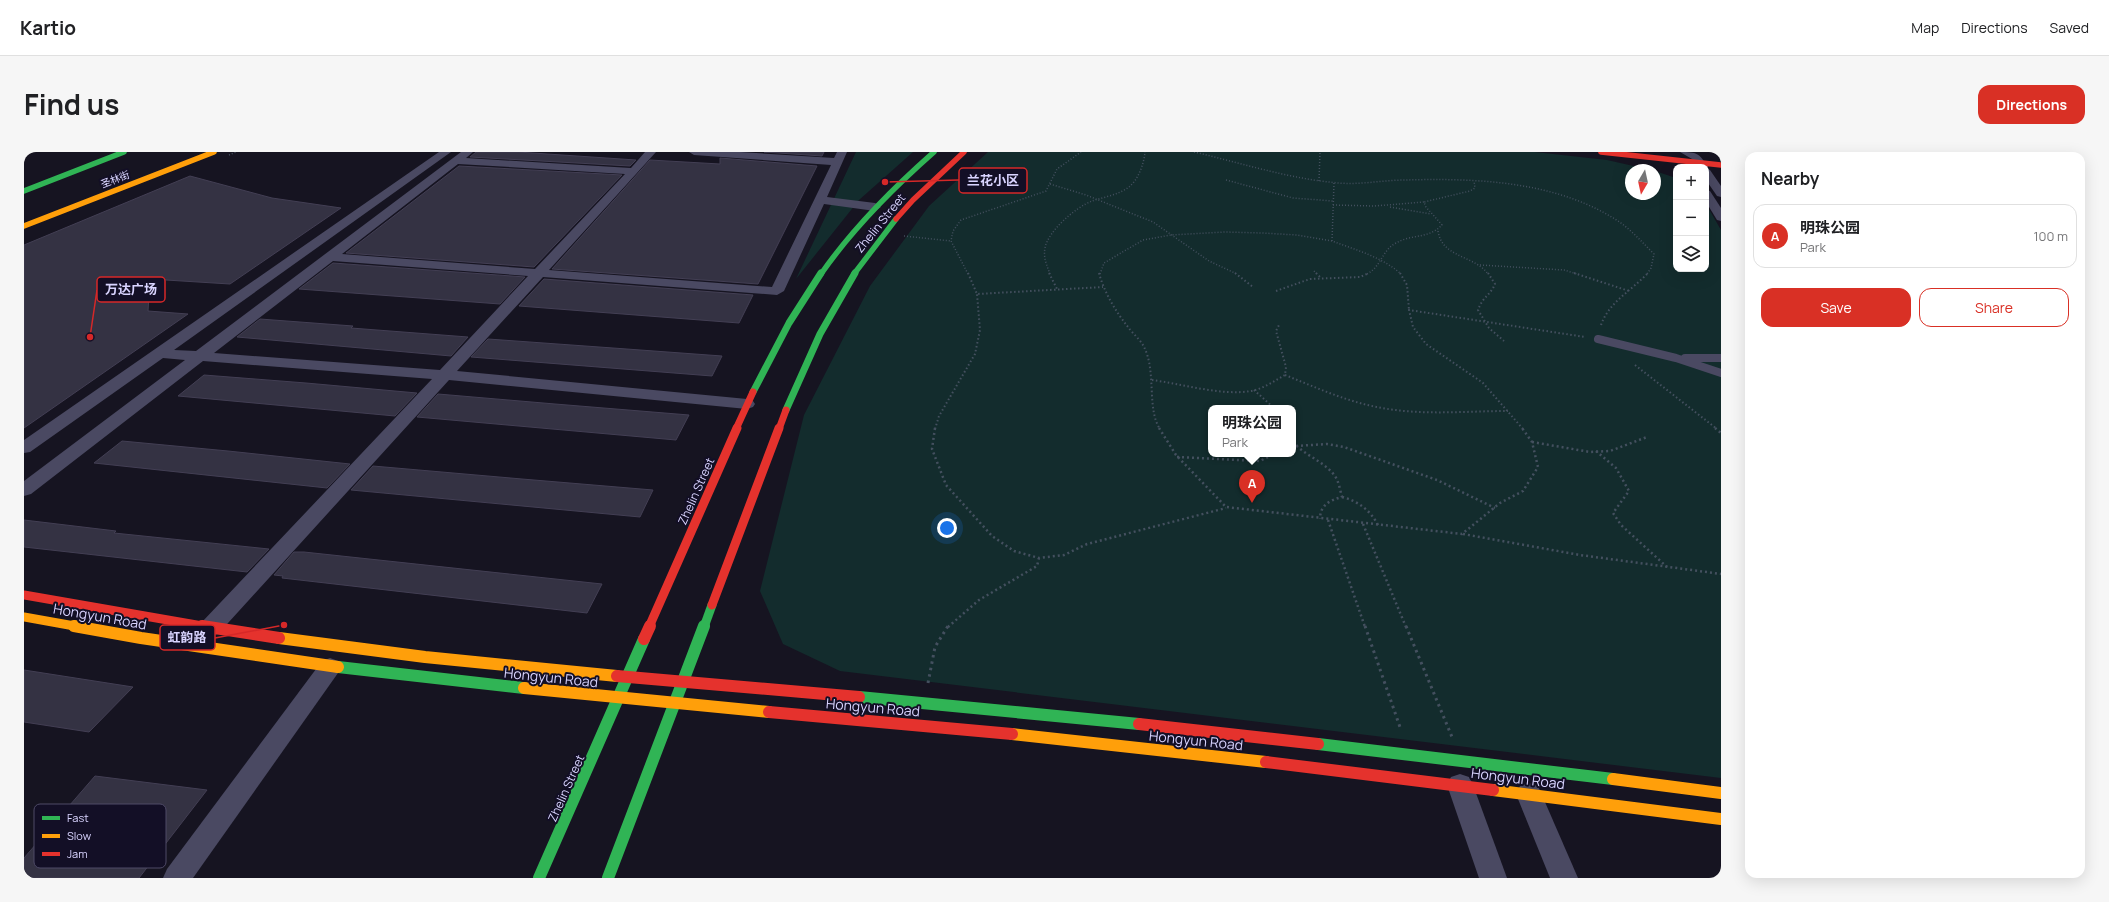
<!DOCTYPE html>
<meta charset="utf-8">
<style>
:root{--surface:#fff;--page:#f6f6f6;--text:#202124;--muted:#757577;--line:#e0e0e0;--accent:#d93025}
body{margin:0;font-family:Manrope,"Noto Sans SC",sans-serif;background:var(--page);color:var(--text)}
.controls{position:absolute;right:12px;top:12px;display:grid;overflow:hidden;border-radius:8px;box-shadow:0 4px 16px #0002}
.controls button{width:36px;height:36px;display:grid;place-items:center;padding:0;border:0;border-bottom:1px solid var(--line);background:var(--surface);color:var(--text);font:20px sans-serif}
.compass{position:absolute;left:1601px;top:12px;width:36px;height:36px;border-radius:50%;background:var(--surface);box-shadow:0 4px 16px #0002;rotate:189deg}
.you{position:absolute;left:923px;top:376px;width:14px;height:14px;margin:-10px;border:3px solid #fff;border-radius:50%;background:#1a73e8;box-shadow:0 0 0 6px #1a73e833}
.badge{display:grid;place-items:center;width:26px;height:26px;border-radius:50%;background:var(--accent);color:#fff;font-size:13px;font-weight:700}
.pin{position:absolute;translate:-50% -33px;filter:drop-shadow(0 1px 2px #0008)}
.pin::after{content:'';position:absolute;top:21px;width:14px;height:12px;background:inherit;clip-path:polygon(0 0,100% 0,50% 100%)}
.popup{position:absolute;left:1184px;top:253px;width:88px;height:52px;box-sizing:border-box;display:grid;place-content:center;border-radius:8px;background:var(--surface);filter:drop-shadow(0 1px 3px #0005);font-size:13px;white-space:nowrap;color:var(--muted)}
.popup b{font-size:15px;color:var(--text)}
.popup::after{content:'';position:absolute;left:50%;top:100%;margin-left:-8px;border:8px solid transparent;border-top-color:var(--surface)}
.list{margin:0;padding:0;list-style:none}
h2{display:flex;justify-content:space-between;align-items:center;height:52px;margin:0;padding:0 16px;font-size:17px}
h2 small{font-size:13px;font-weight:400;color:var(--muted)}
.list li{display:grid;grid-template-columns:26px 1fr auto;gap:12px;align-items:center;box-sizing:border-box;height:64px;margin:0 8px 8px;padding:0 8px;border:1px solid var(--line);border-radius:12px}
.list b{display:block;font-size:15px;white-space:nowrap}
.list p{margin:0;font-size:13px;white-space:nowrap;color:var(--muted)}
.list em{font-size:13px;font-style:normal;color:var(--muted)}
.actions{display:flex;gap:8px;padding:12px 16px}
.actions a{flex:1;padding:9px 0;border:1px solid var(--accent);border-radius:12px;text-align:center;font-size:14px;color:var(--accent)}
.actions .main{background:var(--accent);color:#fff}
.icon{flex:none;width:22px;height:22px;fill:none;stroke:currentColor;stroke-width:2;stroke-linecap:round;stroke-linejoin:round}
.map{position:relative;flex:none;width:1697px;height:726px;overflow:hidden;border-radius:12px}
header{display:flex;align-items:center;gap:24px;box-sizing:border-box;height:56px;padding:0 20px;background:var(--surface);border-bottom:1px solid var(--line)}
header strong{font-size:19px}
nav{display:flex;gap:22px;margin-inline-start:auto;font-size:14px}
.intro{display:flex;align-items:center;justify-content:space-between;box-sizing:border-box;height:96px;padding:0 24px}
h1{margin:0;font-size:28px}
.button{padding:10px 18px;border-radius:12px;background:var(--accent);color:#fff;font-size:14px;font-weight:700}
main{display:flex;gap:24px;padding:0 24px}
aside{flex:1;background:var(--surface);border-radius:12px;box-shadow:0 4px 16px #0002}
.map>svg:first-child{display:block}
</style>
<header>
<strong>Kartio</strong>
<nav><a>Map</a><a>Directions</a><a>Saved</a></nav>
</header>
<div class="intro"><h1>Find us</h1><a class="button">Directions</a></div>
<main>
<div class="map">
<svg width="1697" height="726" viewBox="0 0 1697 726">
<rect width="100%" height="100%" fill="#161421"/>
<g fill="#132c2d" fill-rule="evenodd">
<path d="M832,0h57l-54,48 -63,79z"/>
<path d="M964,0h547l72,8 44,10h-20v24h24v-23l21,7v91h30v-65l15,26v548l-881,-107 -57,-27 -23,-53 44,-176 66,-129 59,-80zM1187,256h82v46h-82z"/>
</g>
<g fill="#343243" stroke="#433f54">
<path d="M452,0h42l118,8 -6,6 -160,-9z"/>
<path d="M740,0h60l-2,4z"/>
<path d="M696,6l97,8 -59,118 -206,-15 98,-109 70,4z"/>
<path d="M435,14l163,9 -88,92 -188,-14z"/>
<path d="M166,24l82,22 69,10 -111,76 -80,-5 -2,32 40,3 -164,114v-183z"/>
<path d="M309,111l192,14 -25,27 -201,-15z"/>
<path d="M520,127l209,16 -14,28 -220,-17z"/>
<path d="M236,167l93,7 -2,2 117,9 -17,19 -214,-19z"/>
<path d="M464,187l125,9 109,8 -10,20 -241,-19z"/>
<path d="M180,223l102,8 111,10 -22,23 -217,-20z"/>
<path d="M414,242l117,10 134,11 -13,25 -259,-23z"/>
<path d="M98,289l106,10 122,13 -23,24 -233,-25z"/>
<path d="M349,314l149,13 131,11 -13,27 -289,-27z"/>
<path d="M0,368l92,11 -2,2 155,16 -22,23 -223,-25z"/>
<path d="M270,400h10l298,32 -15,29 -305,-35 1,-2 -9,-1z"/>
<path d="M0,518l109,17 -44,45 -65,-10z"/>
<path d="M71,624l112,14 -68,88h-115v-20z"/>
</g>
<g fill="none" stroke-linecap="round" stroke-linejoin="round">
<g stroke="#44505f" stroke-width="1.5" stroke-dasharray="1 2" stroke-linecap="butt">
<path d="M1170,0c48,11 95,27 145,31 22,2 44,-3 66,-3 73,-2 154,1 216,43 12,9 22,20 33,31l-3,14 -4,6"/>
<path d="M205,3l7,-3"/>
<path d="M1202,28l67,18 40,3"/>
<path d="M1295,29l1,-29"/>
<path d="M1310,31l-2,58c24,9 50,16 69,33"/>
<path d="M1026,32l36,11 67,27 56,39 28,13"/>
<path d="M1309,53l41,1 50,-4"/>
<path d="M1366,55l41,7"/>
<path d="M1414,79c4,27 36,24 50,43"/>
<path d="M880,84l47,5"/>
<path d="M1456,113l84,5 13,4"/>
<path d="M1290,119l3,3"/>
<path d="M944,122l-17,-33 2,-10 8,-11 85,-29 11,-22 24,-17"/>
<path d="M1026,122c-3,-8 -7,-17 -5,-26 3,-17 31,-41 47,-47 12,-4 26,-6 37,-14 9,-7 15,-23 16,-35"/>
<path d="M1076,122l4,-11 39,-23 28,-5 54,-3 37,1 35,2 35,6"/>
<path d="M1343,122c14,-7 15,-24 29,-31 15,-9 33,-4 46,-18l-16,-18 -2,-5 46,-11 5,-3 -1,-7"/>
</g>
<g stroke="#44505f" stroke-width="2" stroke-dasharray="1.5 2.5" stroke-linecap="butt">
<path d="M944,121l9,21 126,-7"/>
<path d="M1025,121l8,16"/>
<path d="M1075,121c5,19 17,39 29,54 5,7 14,14 17,22 11,24 2,61 15,80"/>
<path d="M1211,121l18,14"/>
<path d="M1292,121l5,5"/>
<path d="M1376,121l7,12 2,25"/>
<path d="M1464,121l7,11c-5,12 -12,12 -17,26l11,18 15,13"/>
<path d="M1550,121l55,18"/>
<path d="M1252,139l34,-12 50,-2 9,-4"/>
<path d="M1577,173c8,-23 30,-34 47,-52"/>
<path d="M1611,213l82,64"/>
<path d="M1261,223c30,12 60,26 92,32 43,9 88,4 131,4"/>
<path d="M1128,228c30,4 70,16 99,11 12,-2 23,-10 34,-16l1,-8 -10,-36 3,-6"/>
<path d="M1230,238l20,18"/>
<path d="M911,277l4,-13 36,-62 5,-24 -3,-36"/>
<path d="M1499,277l-40,-46 -57,-39 -13,-17 -4,-17 176,27"/>
</g>
<g stroke="#44505f" stroke-width="2.5" stroke-dasharray="2 3" stroke-linecap="butt">
<path d="M911,276l-3,21 14,36 46,51 22,15 25,7 25,-3 23,-11 139,-36"/>
<path d="M1135,276l17,27 50,52 236,27 38,-31 23,-12 15,-24 -6,-25 -10,-14"/>
<path d="M1691,276l6,5"/>
<path d="M1269,290c12,14 31,19 42,34 4,6 5,14 7,21 -12,3 -22,8 -22,22"/>
<path d="M1508,290l58,10 20,-1 37,-14"/>
<path d="M1272,294l31,-2 17,3 93,33 58,28"/>
<path d="M1572,299l20,17 13,23 -16,22 8,12 46,42"/>
<path d="M1153,305l83,4 14,-7"/>
<path d="M1318,345c16,4 28,13 36,28"/>
<path d="M1304,368l37,107"/>
<path d="M1339,372l43,103"/>
<path d="M1439,382l117,21 141,19"/>
<path d="M924,475l31,-27 58,-34 2,-8"/>
</g>
<g stroke="#44505f" stroke-width="3" stroke-dasharray="2.5 4" stroke-linecap="butt">
<path d="M1341,474l36,104"/>
<path d="M1382,474l46,111"/>
<path d="M904,531l7,-36 13,-21"/>
</g>
<g stroke="#4a4962" stroke-width="8">
<path d="M1574,187l78,19 45,15"/>
<path d="M1661,206h36"/>
</g>
<g fill="#4a4962" fill-rule="evenodd">
<path d="M415,0h12l-277,198 22,1 265,-199h12l-7,6 165,10 14,-16h11l-107,118 223,17 59,-122 -137,-10 -5,-3h51l94,6 3,-6h10l-20,45 48,6 6,4 -6,4 -51,-7 -40,87 -7,4 -234,-18 -86,94 290,28 6,2 2,3 -2,3 -6,2 -298,-29 -231,254 -8,2 -8,-2 -3,-6 3,-6 230,-243 -229,-18 -172,133 -7,2v-15l161,-121 -22,-2 -133,94 -6,1v-13zM434,12l167,10 -90,95 -193,-15zM309,109l195,15 -88,94 -226,-17z"/>
<path d="M1656,0c17,0 19,1 28,15l-1,2 3,1 11,16v11l-4,-1 -11,-16v-13h-8l-6,-8z"/>
<path d="M1682,38l4,1 11,17v13l-4,-1 -11,-18z"/>
<path d="M306,506l8,3 3,6 -3,6 -145,205h-30l4,-9 155,-208z"/>
<path d="M1436,622l9,3 4,8 34,93h-28l-32,-93 4,-8z"/>
<path d="M1505,631l9,3 40,92h-28l-34,-84 4,-8z"/>
</g>
<g stroke="#30b455" stroke-width="5.5">
<path d="M0,39l100,-39"/>
<path d="M797,122c32,-46 71,-85 113,-122"/>
<path d="M830,122l42,-55"/>
</g>
<g stroke="#30b455" stroke-width="7">
<path d="M729,240l36,-69 32,-50"/>
<path d="M762,258l34,-76 35,-61"/>
</g>
<path stroke="#30b455" stroke-width="9" d="M680,475l8,-22"/>
<g stroke="#30b455" stroke-width="12">
<path d="M314,515l186,21"/>
<path d="M835,545l280,27"/>
<path d="M1294,592l295,35"/>
<path d="M515,726l105,-239"/>
<path d="M584,726l96,-252"/>
</g>
<path stroke="#ff9f0a" stroke-width="5.5" d="M0,74l190,-74"/>
<path stroke="#ff9f0a" stroke-width="9" d="M0,465l56,10"/>
<g stroke="#ff9f0a" stroke-width="12">
<path d="M50,474l67,12 197,29"/>
<path d="M255,486l146,19 192,19"/>
<path d="M500,536l245,24"/>
<path d="M988,582l254,28"/>
<path d="M1589,627l108,14"/>
<path d="M1469,638l228,29"/>
</g>
<g stroke="#e5322d" stroke-width="5.5">
<path d="M1577,0l120,13"/>
<path d="M872,67l17,-19 51,-48"/>
</g>
<g stroke="#e5322d" stroke-width="7">
<path d="M712,277l17,-37"/>
<path d="M755,277l7,-19"/>
</g>
<g stroke="#e5322d" stroke-width="9">
<path d="M0,443l184,32"/>
<path d="M688,453l67,-177"/>
<path d="M625,475l88,-199"/>
</g>
<g stroke="#e5322d" stroke-width="12">
<path d="M178,474l77,12"/>
<path d="M620,487l6,-13"/>
<path d="M593,524l242,21"/>
<path d="M745,560l243,22"/>
<path d="M1115,572l179,20"/>
<path d="M1242,610l227,28"/>
</g>
</g>
<g text-anchor="middle" dominant-baseline="central" stroke-width="4" stroke-linejoin="round" paint-order="stroke">
<g font-size="10" fill="#d9d4ff" stroke="#130f26">
<text transform="translate(91 27) rotate(-21)">圣林街</text>
</g>
<g font-size="12" fill="#d9d4ff" stroke="#130f26">
<text transform="translate(856 71) rotate(-51)">Zhelin Street</text>
<text transform="translate(672 339) rotate(-66)">Zhelin Street</text>
<text transform="translate(542 636) rotate(-66)">Zhelin Street</text>
</g>
<g font-size="14" fill="#d9d4ff" stroke="#130f26">
<text transform="translate(76 464) rotate(10)">Hongyun Road</text>
<text transform="translate(527 525) rotate(6)">Hongyun Road</text>
<text transform="translate(849 555) rotate(5)">Hongyun Road</text>
<text transform="translate(1172 588) rotate(6)">Hongyun Road</text>
<text transform="translate(1494 626) rotate(7)">Hongyun Road</text>
</g>
</g>
<rect x="10" y="652" width="132" height="64" rx="6" fill="#130f26" stroke="#4e4a67" stroke-width="1"/>
<rect x="18" y="664" width="18" height="4" fill="#30b455"/>
<rect x="18" y="682" width="18" height="4" fill="#ff9f0a"/>
<rect x="18" y="700" width="18" height="4" fill="#e5322d"/>
<g font-size="11" fill="#d9d4ff">
<text x="43" y="670">Fast</text>
<text x="43" y="688">Slow</text>
<text x="43" y="706">Jam</text>
</g>
<path fill="none" stroke="#d62828" stroke-width="1.5" d="M861 30L935 28M66 185L73 138M260 473L191 486"/>
<g fill="#d62828" stroke="#130f26" stroke-width="1.5">
<circle cx="861" cy="30" r="4"/>
<circle cx="66" cy="185" r="4"/>
<circle cx="260" cy="473" r="4"/>
</g>
<g fill="#130f26" stroke="#d62828" stroke-width="1.5">
<rect x="935" y="16" width="68" height="25" rx="4"/>
<rect x="73" y="125" width="68" height="25" rx="4"/>
<rect x="136" y="473" width="55" height="25" rx="4"/>
</g>
<g font-size="13" text-anchor="middle" font-weight="bold" fill="#d9d4ff">
<text x="969" y="33">兰花小区</text>
<text x="107" y="142">万达广场</text>
<text x="163" y="490">虹韵路</text>
</g>
</svg>
<div class="controls">
<button>+</button>
<button>−</button>
<button><svg class="icon" aria-label="layers" viewBox="0 0 24 24"><path d="M12 4l9 5-9 5-9-5zM3 14l9 5 9-5"/></svg></button>
</div>
<svg class="compass" viewBox="-18 -18 36 36"><path d="M0-13l5 13h-10z" fill="#e53935"/><path d="M0 13l5-13h-10z" fill="#757577"/></svg>
<div class="you"></div>
<div class="pin badge" style="left:1228px;top:351px">A</div>
<div class="popup"><b>明珠公园</b>Park</div>
</div>
<aside>
<h2>Nearby<small></small></h2>
<ul class="list">
<li><span class="badge">A</span><div><b>明珠公园</b><p>Park</p></div><em>100 m</em></li>
</ul>
<div class="actions"><a class="main">Save</a><a>Share</a></div>
</aside>
</main>
